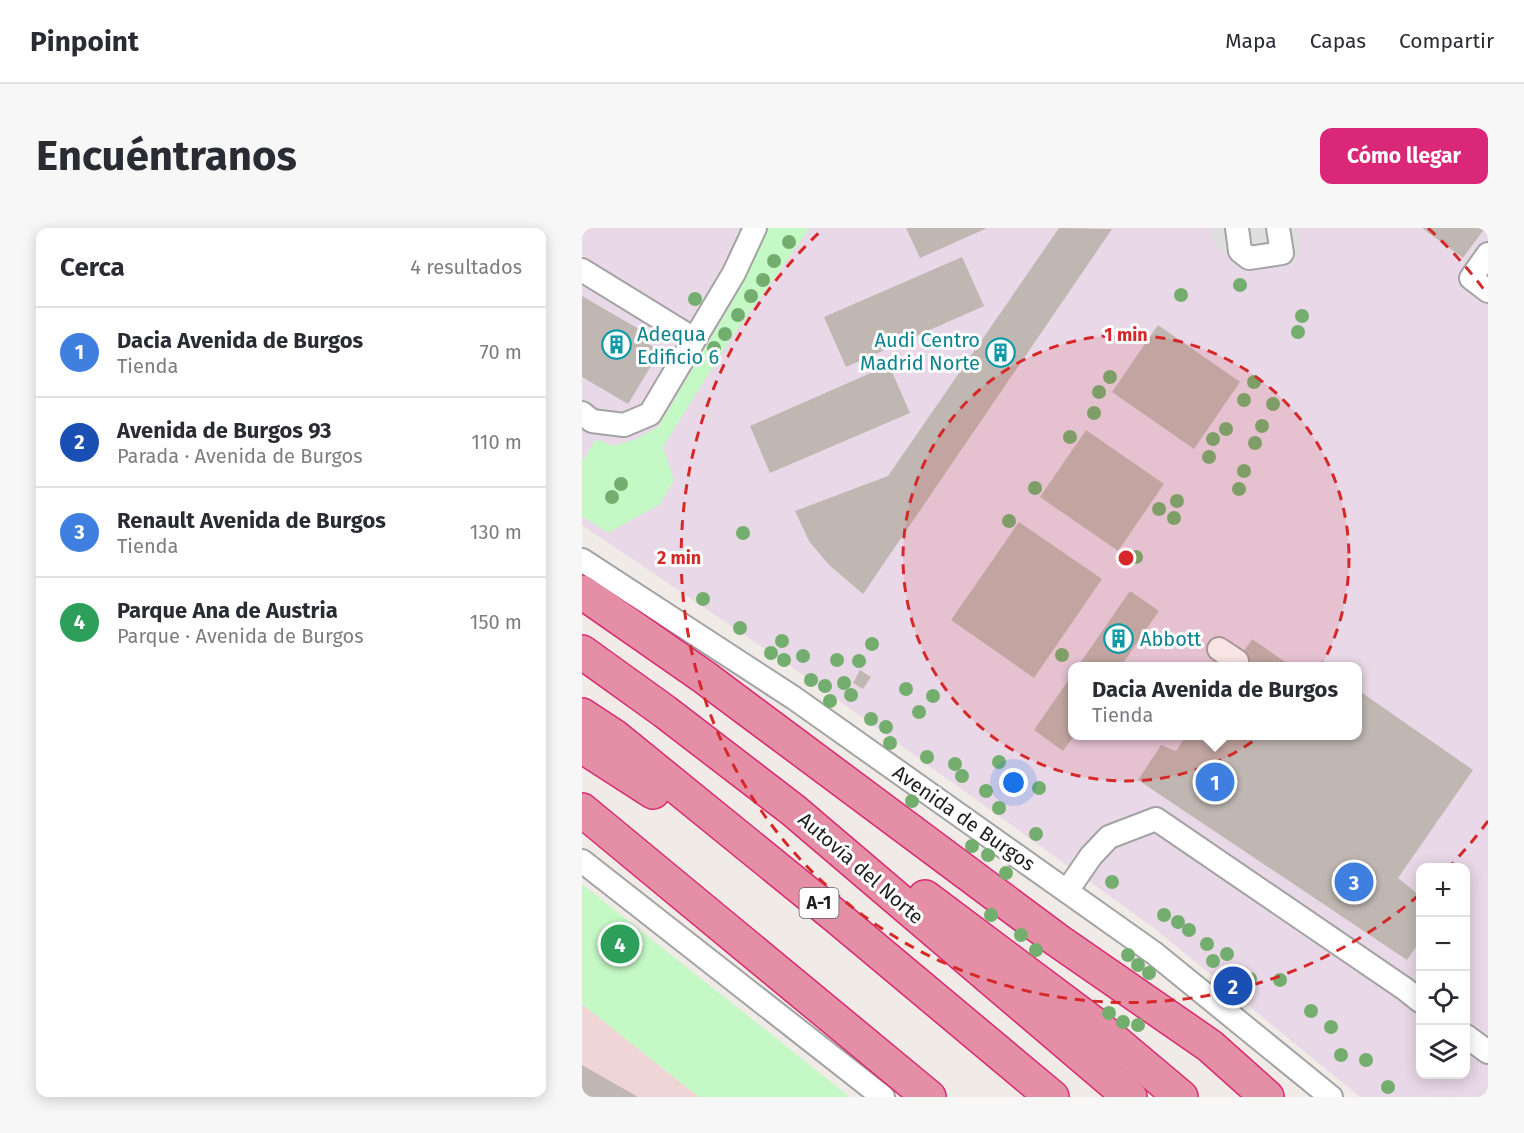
<!DOCTYPE html>
<html lang="es">
<meta charset="utf-8">
<style>
:root{--surface:#fff;--page:#f7f7f7;--text:#2b2b33;--muted:#7c7c81;--line:#e1e1e2;--accent:#db2777}
body{margin:0;font-family:"Fira Sans",sans-serif;background:var(--page);color:var(--text)}
.controls{position:absolute;right:18px;bottom:18px;display:grid;overflow:hidden;border-radius:12px;box-shadow:0 3px 15px #0003}
.controls button{width:54px;height:54px;display:grid;place-items:center;padding:0;border:0;border-bottom:2px solid var(--line);background:var(--surface);color:var(--text);font:30px sans-serif}
.you{position:absolute;left:432px;top:555px;width:21px;height:21px;margin:-15px;border:4px solid #fff;border-radius:50%;background:#1a73e8;box-shadow:0 0 0 9px #1a73e833}
.badge{display:grid;place-items:center;width:39px;height:39px;border-radius:50%;background:var(--accent);color:#fff;font-size:20px;font-weight:700}
.pin{position:absolute;translate:-50% -50%;border:3px solid #fff;box-shadow:0 2px 6px #0006}
.popup{position:absolute;left:486px;top:434px;width:294px;height:78px;box-sizing:border-box;display:grid;place-content:center;border-radius:12px;background:var(--surface);filter:drop-shadow(0 2px 4px #0005);font-size:20px;white-space:nowrap;color:var(--muted)}
.popup b{font-size:22px;color:var(--text)}
.popup::after{content:'';position:absolute;left:50%;top:100%;margin-left:-12px;border:12px solid transparent;border-top-color:var(--surface)}
.list{margin:0;padding:0;list-style:none}
h2{display:flex;justify-content:space-between;align-items:center;height:78px;margin:0;padding:0 24px;font-size:26px}
h2 small{font-size:20px;font-weight:400;color:var(--muted)}
.list li{display:grid;grid-template-columns:39px 1fr auto;gap:18px;align-items:center;box-sizing:border-box;height:90px;padding:0 24px;border-top:2px solid var(--line)}
.list b{display:block;font-size:22px;white-space:nowrap}
.list p{margin:0;font-size:20px;white-space:nowrap;color:var(--muted)}
.list em{font-size:20px;font-style:normal;color:var(--muted)}
.icon{flex:none;width:33px;height:33px;fill:none;stroke:currentColor;stroke-width:2;stroke-linecap:round;stroke-linejoin:round}
.map{position:relative;flex:none;width:906px;height:869px;overflow:hidden;border-radius:12px}
header{display:flex;align-items:center;gap:36px;box-sizing:border-box;height:84px;padding:0 30px;background:var(--surface);border-bottom:2px solid var(--line)}
header strong{font-size:28px}
nav{display:flex;gap:33px;margin-inline-start:auto;font-size:21px}
.intro{display:flex;align-items:center;justify-content:space-between;box-sizing:border-box;height:144px;padding:0 36px}
h1{margin:0;font-size:42px}
.button{padding:15px 27px;border-radius:12px;background:var(--accent);color:#fff;font-size:21px;font-weight:700}
main{display:flex;gap:36px;padding:0 36px}
aside{flex:1;background:var(--surface);border-radius:12px;box-shadow:0 3px 15px #0003}
.map>svg:first-child{display:block}
</style>
<header>
<strong>Pinpoint</strong>
<nav><a>Mapa</a><a>Capas</a><a>Compartir</a></nav>
</header>
<div class="intro"><h1>Encuéntranos</h1><a class="button">Cómo llegar</a></div>
<main>
<aside>
<h2>Cerca<small>4 resultados</small></h2>
<ul class="list">
<li><span class="badge" style="background:#3f7fe0">1</span><div><b>Dacia Avenida de Burgos</b><p>Tienda</p></div><em>70 m</em></li>
<li><span class="badge" style="background:#1a4fb4">2</span><div><b>Avenida de Burgos 93</b><p>Parada · Avenida de Burgos</p></div><em>110 m</em></li>
<li><span class="badge" style="background:#3f7fe0">3</span><div><b>Renault Avenida de Burgos</b><p>Tienda</p></div><em>130 m</em></li>
<li><span class="badge" style="background:#2e9e5b">4</span><div><b>Parque Ana de Austria</b><p>Parque · Avenida de Burgos</p></div><em>150 m</em></li>
</ul>
</aside>
<div class="map">
<svg width="906" height="869" viewBox="0 0 906 869">
<rect width="100%" height="100%" fill="#f0ebe6"/>
<path fill="#f0d5d6" d="M0,776l117,93h-117z"/>
<path fill="#e9d8e7" fill-rule="evenodd" d="M0,0h906v869h-128l-206,-169 -352,-254 -220,-149zM490,438h286v70h-286zM838,640h46v206h-46z"/>
<g fill="#c4f8c4">
<path d="M185,0h43l-81,113 -66,106 11,33 -14,24 -52,29 -26,-17v-57h2l12,-20 18,7 22,-7 22,-12 74,-124z"/>
<path d="M0,656l244,194 23,19h-150l-117,-93z"/>
</g>
<path fill="#dfdfdf" d="M630,0h85l4,29 -56,12 -31,-24z"/>
<g fill="#c0b7b2">
<path d="M324,0h81l-67,30z"/>
<path d="M477,0l53,1 -249,365 -34,-29 -20,-24 -14,-30 93,-35z"/>
<path d="M840,0h63l-22,30z"/>
<path d="M380,29l22,49 -138,61 -22,-50z"/>
<path d="M0,68l62,36 -4,7 20,12 -32,53 -46,-27z"/>
<path d="M576,97l82,57 -46,67 -82,-57z"/>
<path d="M307,137l21,48 -140,60 -20,-47z"/>
<path d="M504,202l78,54 -46,67 -78,-54z"/>
<path d="M437,294l83,57 -68,99 -83,-58z"/>
<path d="M548,363l29,20 -38,55h-43z"/>
<path d="M670,411l39,27h-57z"/>
<path d="M278,442l11,7 -8,12 -10,-6z"/>
<path d="M490,447l2,61 -11,15 -29,-21z"/>
<path d="M776,462l115,80 -75,108 22,18v45l-13,19 -269,-180 23,-35 15,6 10,-15h172z"/>
<path d="M0,837l56,32h-56z"/>
</g>
<g fill="none" stroke-linecap="round" stroke-linejoin="round">
<defs>
<g id="minor">
<path d="M655,0l3,23 9,7 33,-5 -4,-25"/>
<path d="M906,26l-17,24 17,13"/>
<path d="M0,42l112,69"/>
<path d="M0,185l10,8 32,4 26,-11 84,-141 21,-45"/>
<path d="M0,332l212,138 360,255 177,144"/>
<path d="M637,421l18,12"/>
<path d="M0,633l301,236"/>
<path d="M485,663l24,-35 18,-19 47,-18 249,170 15,12"/>
<path d="M884,808l22,16"/>
</g>
<g id="highway">
<path d="M0,364l122,85 353,263 153,106 57,51"/>
<path d="M0,424l82,59 129,99 337,287"/>
<path d="M0,487l32,21 224,182 214,179"/>
<path d="M0,518l71,46"/>
<path d="M0,582l347,287"/>
<path d="M343,669l168,126 88,74"/>
</g>
</defs>
<use href="#minor" stroke="#a3a3a3" stroke-width="26"/>
<use href="#highway" stroke="#d82973" stroke-width="36"/>
<use href="#minor" stroke="#fff" stroke-width="22"/>
<use href="#highway" stroke="#e58fa6" stroke-width="33"/>
</g>
<g fill="#74ae6f">
<circle cx="207" cy="14" r="7"/>
<circle cx="192" cy="33" r="7"/>
<circle cx="181" cy="52" r="7"/>
<circle cx="658" cy="57" r="7"/>
<circle cx="599" cy="67" r="7"/>
<circle cx="169" cy="68" r="7"/>
<circle cx="113" cy="71" r="7"/>
<circle cx="156" cy="87" r="7"/>
<circle cx="720" cy="88" r="7"/>
<circle cx="716" cy="104" r="7"/>
<circle cx="143" cy="106" r="7"/>
<circle cx="132" cy="120" r="7"/>
<circle cx="528" cy="149" r="7"/>
<circle cx="672" cy="154" r="7"/>
<circle cx="517" cy="164" r="7"/>
<circle cx="662" cy="172" r="7"/>
<circle cx="691" cy="176" r="7"/>
<circle cx="512" cy="185" r="7"/>
<circle cx="680" cy="198" r="7"/>
<circle cx="644" cy="201" r="7"/>
<circle cx="488" cy="209" r="7"/>
<circle cx="631" cy="211" r="7"/>
<circle cx="673" cy="215" r="7"/>
<circle cx="627" cy="229" r="7"/>
<circle cx="662" cy="243" r="7"/>
<circle cx="39" cy="256" r="7"/>
<circle cx="453" cy="260" r="7"/>
<circle cx="657" cy="261" r="7"/>
<circle cx="30" cy="269" r="7"/>
<circle cx="595" cy="273" r="7"/>
<circle cx="577" cy="281" r="7"/>
<circle cx="592" cy="290" r="7"/>
<circle cx="427" cy="293" r="7"/>
<circle cx="161" cy="305" r="7"/>
<circle cx="554" cy="329" r="7"/>
<circle cx="121" cy="371" r="7"/>
<circle cx="158" cy="400" r="7"/>
<circle cx="200" cy="413" r="7"/>
<circle cx="290" cy="416" r="7"/>
<circle cx="189" cy="425" r="7"/>
<circle cx="480" cy="427" r="7"/>
<circle cx="221" cy="428" r="7"/>
<circle cx="202" cy="432" r="7"/>
<circle cx="255" cy="432" r="7"/>
<circle cx="277" cy="433" r="7"/>
<circle cx="229" cy="452" r="7"/>
<circle cx="262" cy="455" r="7"/>
<circle cx="243" cy="458" r="7"/>
<circle cx="324" cy="461" r="7"/>
<circle cx="269" cy="467" r="7"/>
<circle cx="351" cy="468" r="7"/>
<circle cx="248" cy="473" r="7"/>
<circle cx="337" cy="484" r="7"/>
<circle cx="289" cy="491" r="7"/>
<circle cx="304" cy="499" r="7"/>
<circle cx="308" cy="515" r="7"/>
<circle cx="345" cy="529" r="7"/>
<circle cx="417" cy="534" r="7"/>
<circle cx="373" cy="536" r="7"/>
<circle cx="380" cy="548" r="7"/>
<circle cx="438" cy="552" r="7"/>
<circle cx="457" cy="560" r="7"/>
<circle cx="404" cy="563" r="7"/>
<circle cx="330" cy="573" r="7"/>
<circle cx="417" cy="580" r="7"/>
<circle cx="454" cy="606" r="7"/>
<circle cx="390" cy="618" r="7"/>
<circle cx="406" cy="627" r="7"/>
<circle cx="424" cy="645" r="7"/>
<circle cx="530" cy="654" r="7"/>
<circle cx="409" cy="687" r="7"/>
<circle cx="582" cy="687" r="7"/>
<circle cx="596" cy="694" r="7"/>
<circle cx="607" cy="702" r="7"/>
<circle cx="439" cy="707" r="7"/>
<circle cx="625" cy="716" r="7"/>
<circle cx="454" cy="722" r="7"/>
<circle cx="645" cy="726" r="7"/>
<circle cx="546" cy="727" r="7"/>
<circle cx="631" cy="733" r="7"/>
<circle cx="556" cy="737" r="7"/>
<circle cx="567" cy="745" r="7"/>
<circle cx="668" cy="751" r="7"/>
<circle cx="698" cy="752" r="7"/>
<circle cx="729" cy="783" r="7"/>
<circle cx="527" cy="785" r="7"/>
<circle cx="541" cy="794" r="7"/>
<circle cx="556" cy="797" r="7"/>
<circle cx="749" cy="799" r="7"/>
<circle cx="759" cy="827" r="7"/>
<circle cx="784" cy="832" r="7"/>
<circle cx="806" cy="859" r="7"/>
</g>
<circle cx="544" cy="330" r="223" fill="#d62828" fill-opacity=".12"/>
<g fill="none" stroke="#d62828" stroke-width="3" stroke-dasharray="10 8">
<circle cx="544" cy="330" r="223"/>
<path d="M906 593A447 447 0 0 1 868 638M837 667A447 447 0 0 1 242 0M846 0A447 447 0 0 1 906 67"/>
</g>
<defs>
<symbol id="building-ring" viewBox="-11 -11 22 22"><circle r="9.5" fill="#fff" stroke="#0f9aa8" stroke-width="1.5"/><path d="M-4-6H4V6H1V3H-1V6H-4ZM-2.5-4.3h1.7v1.8h-1.7ZM.8-4.3h1.7v1.8H.8ZM-2.5-1h1.7V.8h-1.7ZM.8-1h1.7V.8H.8Z" fill="#0f9aa8"/></symbol>
</defs>
<g fill-rule="evenodd">
<use href="#building-ring" x="18" y="100" width="33" height="33"/>
<use href="#building-ring" x="402" y="108" width="33" height="33"/>
<use href="#building-ring" x="520" y="394" width="33" height="33"/>
</g>
<g text-anchor="middle" dominant-baseline="central" stroke-width="6" stroke-linejoin="round" paint-order="stroke">
<rect fill="#fff" stroke="#626262" stroke-width="1.5" x="217.5" y="660" width="39" height="30" rx="4.5"/>
<g font-size="18" font-weight="bold" fill="#1f1f1f">
<text x="237" y="675">A-1</text>
</g>
<g font-size="20" fill="#0d838f" stroke="#fff" text-anchor="start">
<text x="55" y="106">Adequa<tspan x="55" dy="23">Edificio 6</tspan></text>
<text x="398" y="112" text-anchor="end">Audi Centro<tspan x="398" dy="23">Madrid Norte</tspan></text>
<text x="558" y="411">Abbott</text>
</g>
<g font-size="20" fill="#1f1f1f" stroke="#fff">
<text transform="translate(382 590) rotate(35)">Avenida de Burgos</text>
<text transform="translate(279 640) rotate(41)">Autovía del Norte</text>
</g>
</g>
<circle cx="544" cy="330" r="9" fill="#d62828" stroke="#fff" stroke-width="3"/>
<g font-size="18" text-anchor="middle" font-weight="bold" fill="#d62828" stroke="#fff" stroke-width="6" stroke-linejoin="round" paint-order="stroke">
<text x="544" y="113">1 min</text>
<text x="97" y="336">2 min</text>
</g>
</svg>
<div class="controls">
<button>+</button>
<button>−</button>
<button><svg class="icon" aria-label="locate" viewBox="0 0 24 24"><circle cx="12" cy="12" r="6"/><path d="M12 2v4M12 18v4M2 12h4M18 12h4"/></svg></button>
<button><svg class="icon" aria-label="layers" viewBox="0 0 24 24"><path d="M12 4l9 5-9 5-9-5zM3 14l9 5 9-5"/></svg></button>
</div>
<div class="you"></div>
<div class="pin badge" style="left:633px;top:554px;background:#3f7fe0">1</div>
<div class="popup"><b>Dacia Avenida de Burgos</b>Tienda</div>
<div class="pin badge" style="left:651px;top:758px;background:#1a4fb4">2</div>
<div class="pin badge" style="left:772px;top:654px;background:#3f7fe0">3</div>
<div class="pin badge" style="left:38px;top:716px;background:#2e9e5b">4</div>
</div>
</main>
